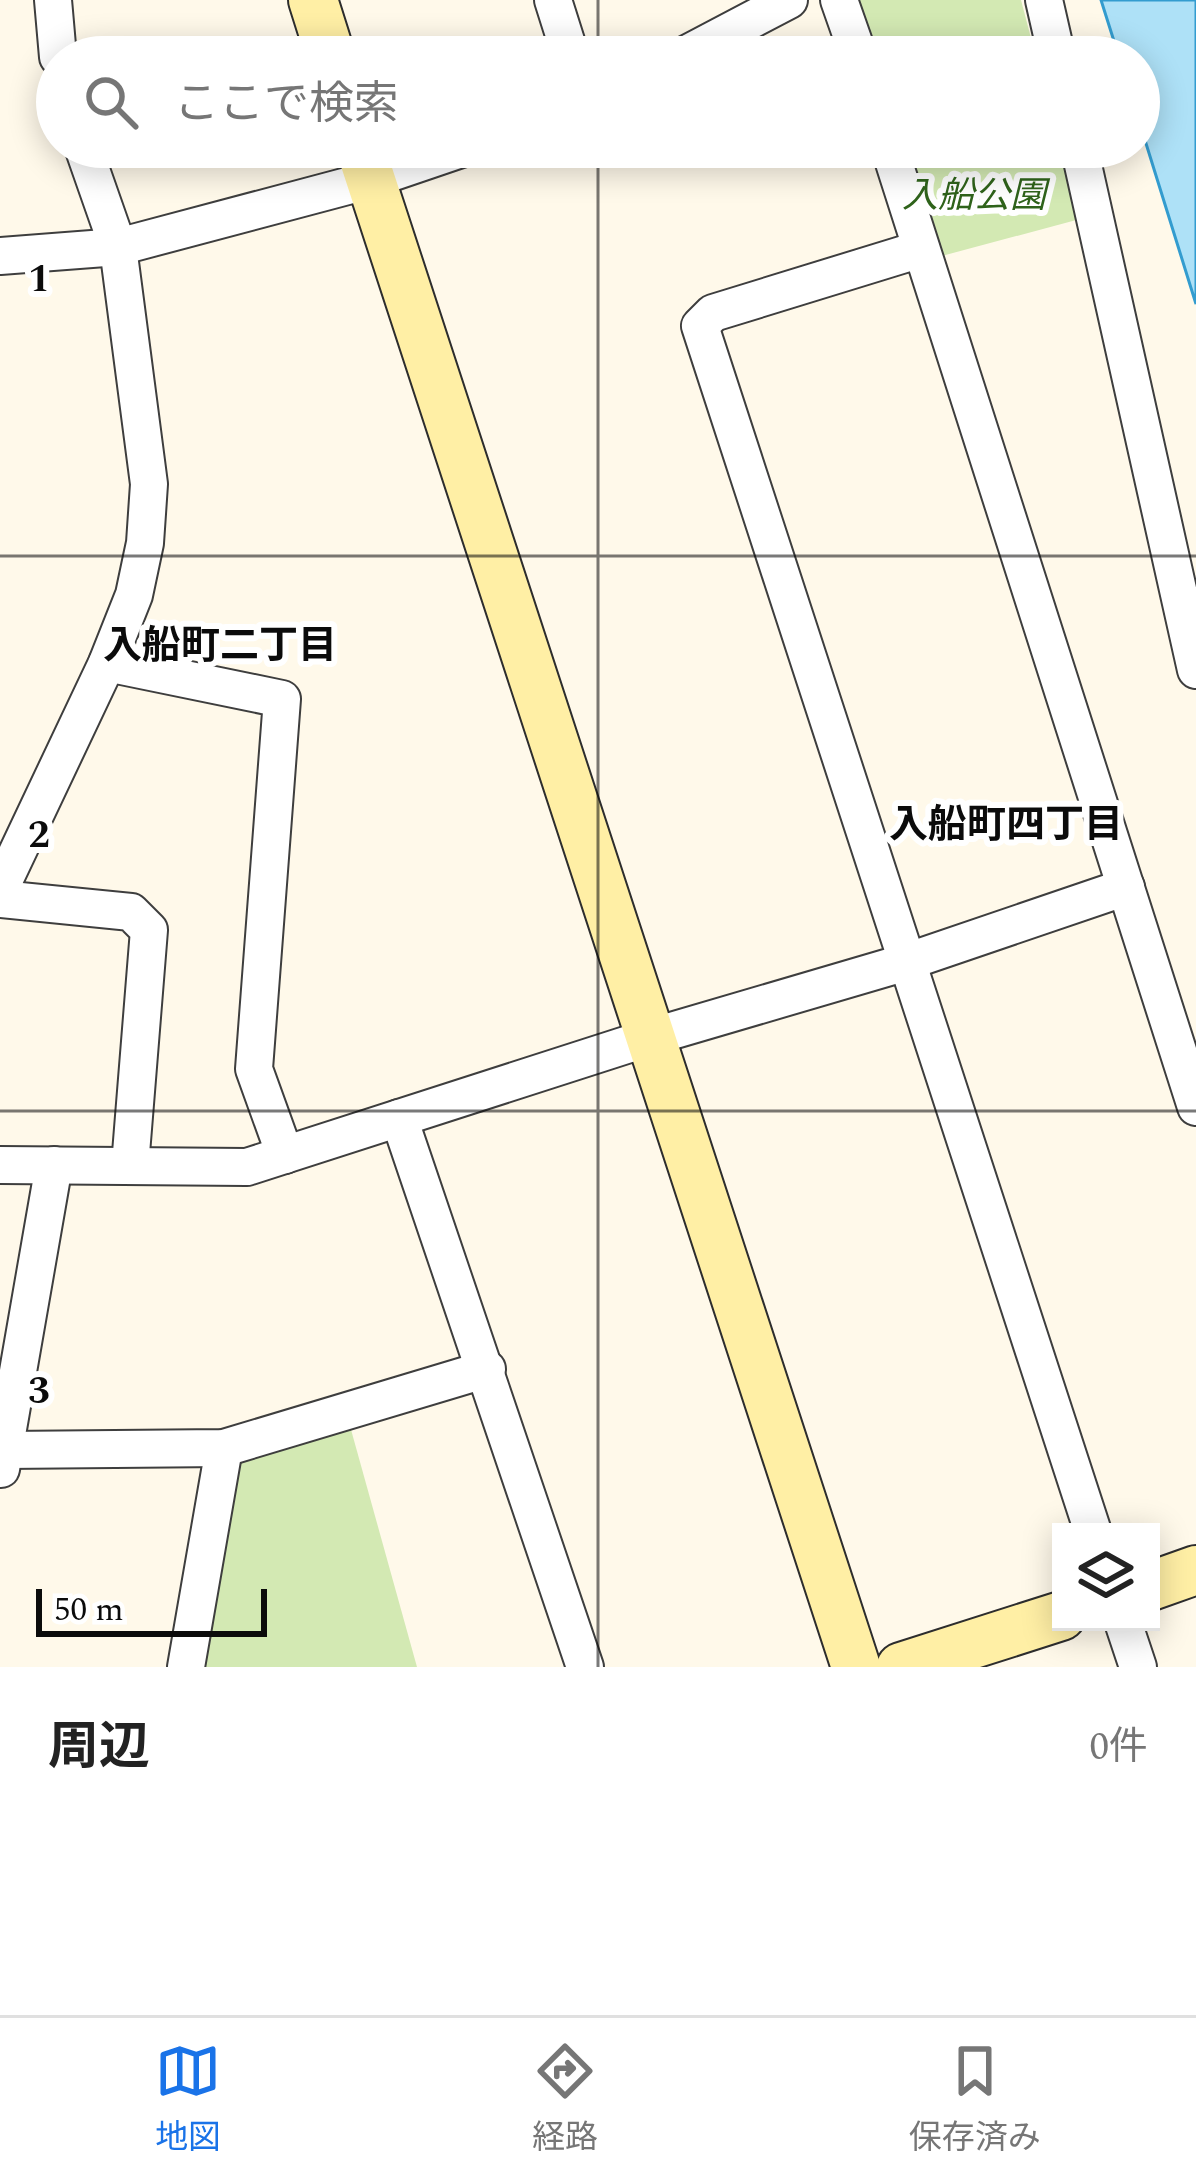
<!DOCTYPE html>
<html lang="ja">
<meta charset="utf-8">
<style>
:root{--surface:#fff;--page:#f6f6f6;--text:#222;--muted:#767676;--line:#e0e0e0;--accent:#1a73e8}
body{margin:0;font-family:Spectral,"Noto Sans JP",serif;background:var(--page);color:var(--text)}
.controls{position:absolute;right:36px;bottom:36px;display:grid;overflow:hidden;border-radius:0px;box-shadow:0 6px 30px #0003}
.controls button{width:108px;height:108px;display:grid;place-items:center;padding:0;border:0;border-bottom:3px solid var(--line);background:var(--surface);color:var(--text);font:60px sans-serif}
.scale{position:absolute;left:36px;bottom:30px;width:231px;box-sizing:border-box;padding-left:12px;border:6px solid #0b0b0b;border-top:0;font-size:33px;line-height:42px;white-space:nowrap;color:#0b0b0b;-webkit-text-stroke:9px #fff;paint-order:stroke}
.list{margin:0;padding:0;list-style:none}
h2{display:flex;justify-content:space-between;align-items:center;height:156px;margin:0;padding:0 48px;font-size:51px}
h2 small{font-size:39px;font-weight:400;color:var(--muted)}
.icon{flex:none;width:66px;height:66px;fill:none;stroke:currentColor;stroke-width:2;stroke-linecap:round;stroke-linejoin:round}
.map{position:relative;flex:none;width:1196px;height:1667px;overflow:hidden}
.search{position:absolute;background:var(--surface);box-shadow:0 6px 30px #0003;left:36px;right:36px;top:36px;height:132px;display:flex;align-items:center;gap:30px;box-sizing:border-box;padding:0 42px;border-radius:66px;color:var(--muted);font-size:45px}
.sheet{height:348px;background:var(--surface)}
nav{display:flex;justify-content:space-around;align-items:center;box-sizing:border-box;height:168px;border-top:3px solid var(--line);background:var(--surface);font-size:33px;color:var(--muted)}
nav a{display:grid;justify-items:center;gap:6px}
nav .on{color:var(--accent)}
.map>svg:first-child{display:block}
</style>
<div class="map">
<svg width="1196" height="1667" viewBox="0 0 1196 1667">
<rect width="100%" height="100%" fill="#fff9ea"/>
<g fill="#d3e9b3">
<path d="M850,0h171l15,57h-166z"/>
<path d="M900,147h161l19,72 -142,38z"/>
<path d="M350,1426l67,241h-221l33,-204z"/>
</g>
<path fill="#aee1f7" stroke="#339ccf" stroke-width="3" d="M1101,0h95v304l-57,-183v-64h-20z"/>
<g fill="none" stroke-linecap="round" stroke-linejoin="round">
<defs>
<g id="street">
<path d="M53,0l5,57"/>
<path d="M553,0l18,57"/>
<path d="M839,0l20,57"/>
<path d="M1044,0l13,57"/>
<path d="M681,57l108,-57"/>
<path d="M889,147l307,960"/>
<path d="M1079,147l117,523"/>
<path d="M921,249l-208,64 -13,13 393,1206"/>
<path d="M0,256l118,-9 252,-67 97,-33"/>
<path d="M107,663l175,36 -28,370 31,86"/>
<path d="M0,889l107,-226 27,-68 11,-52 4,-59 -31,-237 -35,-100"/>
<path d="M0,899l131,13 18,18 -19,236"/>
<path d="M399,1118l186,549"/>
<path d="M0,1165l247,2 404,-130 252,-74 223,-76"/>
<path d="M5,1450l219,-2 263,-79"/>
<path d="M1,1469l53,-304"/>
<path d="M1123,1622l15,45"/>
<path d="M186,1667l38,-219"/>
</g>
<g id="secondary">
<path d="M313,0l18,57"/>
<path d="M360,147l496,1520"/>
<path d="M1151,1586l45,-16"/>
<path d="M901,1667l160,-51"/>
</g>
</defs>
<use href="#street" stroke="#3e3e3e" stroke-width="40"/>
<use href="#secondary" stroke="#2d2d2d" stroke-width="52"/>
<use href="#street" stroke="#fff" stroke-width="36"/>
<use href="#secondary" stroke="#ffefa5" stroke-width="48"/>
</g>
<path fill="none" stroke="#0b0b0b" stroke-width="3" stroke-opacity="0.55" d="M598,0v57M598,147v1520M0,556h1196M0,1111h1196"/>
<g text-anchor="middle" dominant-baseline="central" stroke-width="12" stroke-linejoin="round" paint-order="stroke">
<g font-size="36" font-style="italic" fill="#2f631b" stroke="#fff">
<text x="974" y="196">入船公園</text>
</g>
<g font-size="39" font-weight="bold" fill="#0b0b0b" stroke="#fff">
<text x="220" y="646">入船町二丁目</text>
<text x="1006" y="825">入船町四丁目</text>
</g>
</g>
<g font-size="39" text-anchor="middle" font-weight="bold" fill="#0b0b0b" stroke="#fff" stroke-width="12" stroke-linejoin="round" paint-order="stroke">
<text x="39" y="291">1</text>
<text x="39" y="847">2</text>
<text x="39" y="1403">3</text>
</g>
</svg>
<div class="controls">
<button><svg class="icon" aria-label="layers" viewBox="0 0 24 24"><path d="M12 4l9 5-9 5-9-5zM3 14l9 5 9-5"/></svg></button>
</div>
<div class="scale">50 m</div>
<div class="search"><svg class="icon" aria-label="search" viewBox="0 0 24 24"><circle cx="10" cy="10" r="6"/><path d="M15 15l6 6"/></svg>ここで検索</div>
</div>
<section class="sheet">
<h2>周辺<small>0件</small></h2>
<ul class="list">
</ul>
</section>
<nav>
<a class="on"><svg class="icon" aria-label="map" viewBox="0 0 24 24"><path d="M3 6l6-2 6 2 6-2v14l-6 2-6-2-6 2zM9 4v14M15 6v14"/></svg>地図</a>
<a><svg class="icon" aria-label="directions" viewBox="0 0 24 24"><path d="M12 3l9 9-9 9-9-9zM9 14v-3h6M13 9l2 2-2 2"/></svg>経路</a>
<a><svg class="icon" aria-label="saved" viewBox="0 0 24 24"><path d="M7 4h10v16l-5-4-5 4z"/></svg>保存済み</a>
</nav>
